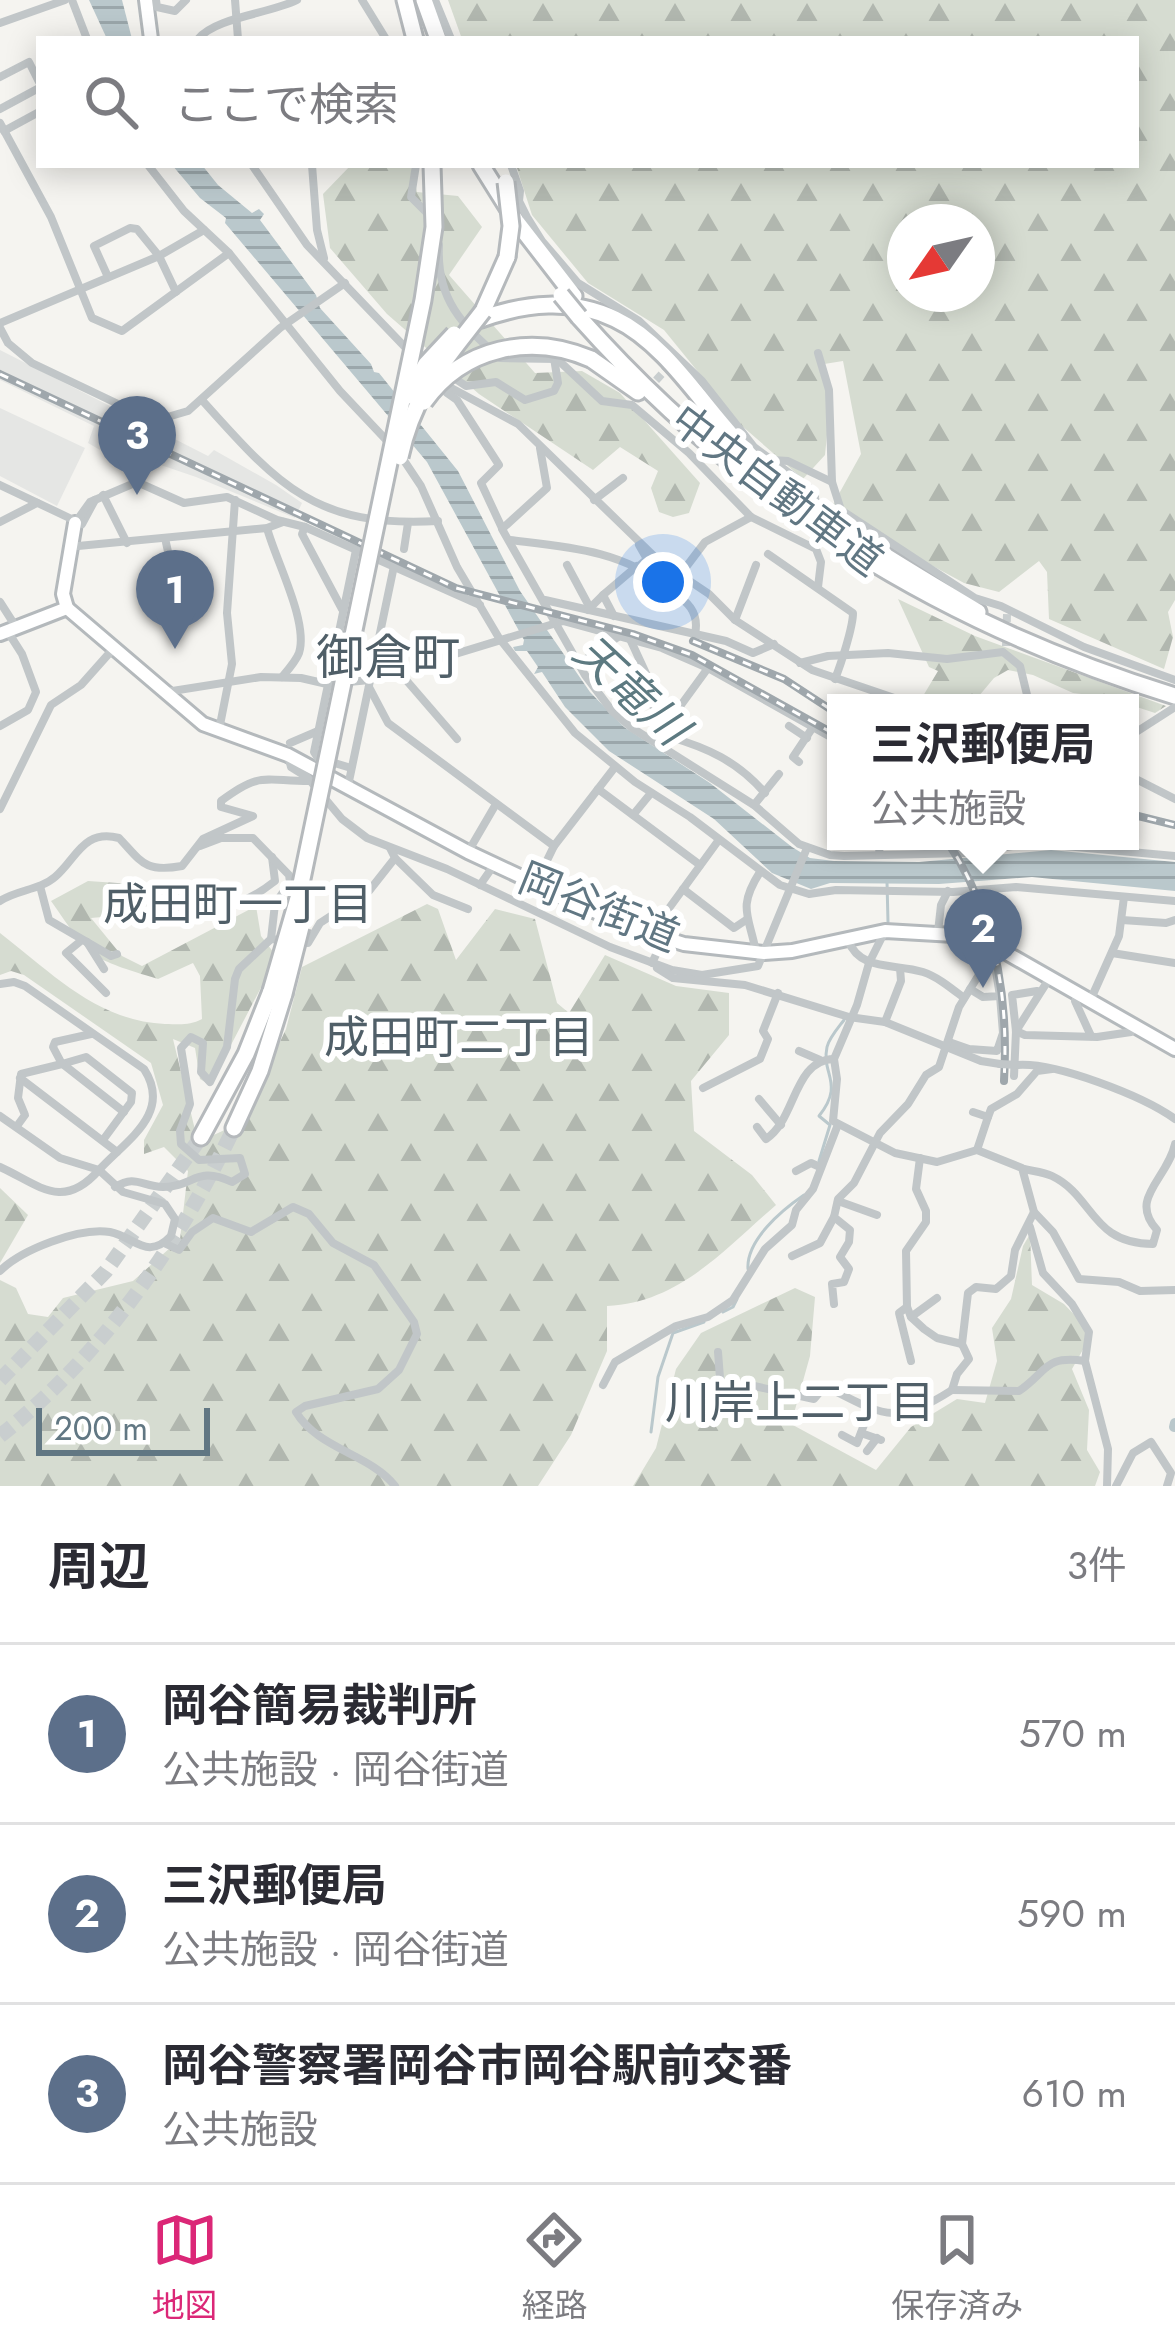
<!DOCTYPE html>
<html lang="ja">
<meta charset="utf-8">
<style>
:root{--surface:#fff;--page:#f7f7f7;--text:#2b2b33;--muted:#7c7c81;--line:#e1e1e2;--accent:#db2777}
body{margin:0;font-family:Jost,"Noto Sans JP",sans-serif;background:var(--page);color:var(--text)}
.compass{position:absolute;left:887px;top:204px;width:108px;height:108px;border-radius:50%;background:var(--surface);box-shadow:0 6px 30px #0003;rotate:236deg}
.scale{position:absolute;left:36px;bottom:30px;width:174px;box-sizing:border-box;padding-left:12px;border:6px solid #617783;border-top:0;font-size:33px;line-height:42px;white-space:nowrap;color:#617783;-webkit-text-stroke:9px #fff;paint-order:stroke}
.you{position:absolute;left:663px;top:582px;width:42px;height:42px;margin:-30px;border:9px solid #fff;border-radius:50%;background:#1a73e8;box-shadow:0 0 0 18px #1a73e833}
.badge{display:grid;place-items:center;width:78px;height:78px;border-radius:50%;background:var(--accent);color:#fff;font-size:39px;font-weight:700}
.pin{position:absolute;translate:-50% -99px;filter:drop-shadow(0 3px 6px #0008)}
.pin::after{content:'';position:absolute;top:63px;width:42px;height:36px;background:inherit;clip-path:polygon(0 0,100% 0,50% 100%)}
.popup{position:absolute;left:827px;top:694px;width:312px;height:156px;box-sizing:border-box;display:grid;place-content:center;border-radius:0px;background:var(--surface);filter:drop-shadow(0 3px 9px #0005);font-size:39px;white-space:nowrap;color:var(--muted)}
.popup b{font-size:45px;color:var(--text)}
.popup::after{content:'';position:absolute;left:50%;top:100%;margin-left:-24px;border:24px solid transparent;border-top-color:var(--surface)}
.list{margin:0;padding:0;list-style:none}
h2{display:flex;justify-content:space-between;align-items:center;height:156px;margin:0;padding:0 48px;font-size:51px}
h2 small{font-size:39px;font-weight:400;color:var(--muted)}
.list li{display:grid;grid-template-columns:78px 1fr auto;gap:36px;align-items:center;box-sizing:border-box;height:180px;padding:0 48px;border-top:3px solid var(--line)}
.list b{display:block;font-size:45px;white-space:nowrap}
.list p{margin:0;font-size:39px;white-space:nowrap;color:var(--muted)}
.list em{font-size:39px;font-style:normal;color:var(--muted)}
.icon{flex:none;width:66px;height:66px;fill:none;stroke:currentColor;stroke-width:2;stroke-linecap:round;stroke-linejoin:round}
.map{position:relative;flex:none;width:1175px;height:1486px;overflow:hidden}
.search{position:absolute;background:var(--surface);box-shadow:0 6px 30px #0003;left:36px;right:36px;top:36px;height:132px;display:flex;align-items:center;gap:30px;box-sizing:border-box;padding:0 42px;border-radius:0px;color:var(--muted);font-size:45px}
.sheet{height:696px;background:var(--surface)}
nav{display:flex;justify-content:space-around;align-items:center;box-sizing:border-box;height:168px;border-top:3px solid var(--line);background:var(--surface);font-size:33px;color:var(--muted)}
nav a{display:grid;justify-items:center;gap:6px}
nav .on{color:var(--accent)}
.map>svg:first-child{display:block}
</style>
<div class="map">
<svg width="1175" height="1486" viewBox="0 0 1175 1486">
<defs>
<pattern id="forest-firs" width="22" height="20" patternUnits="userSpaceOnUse" patternTransform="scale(3)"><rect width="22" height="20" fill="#d6dcd1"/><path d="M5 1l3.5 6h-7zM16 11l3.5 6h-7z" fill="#b1b7af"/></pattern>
<pattern id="water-rules" width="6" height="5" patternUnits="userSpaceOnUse" patternTransform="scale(3)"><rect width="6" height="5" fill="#bac8cc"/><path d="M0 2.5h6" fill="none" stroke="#9ba7ab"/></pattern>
</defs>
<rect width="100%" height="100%" fill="#f5f4f0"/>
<g fill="#e5e6e4">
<path d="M0,350l208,106 6,-6 62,35 26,18 -7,15 -99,-41 -50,-17 -3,6 -40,-20 -3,4 -12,-7 6,-17 -94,-46z"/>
<path d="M0,408l85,40 -28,58 -57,-30z"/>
</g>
<g fill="url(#forest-firs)" fill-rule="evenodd">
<path d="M448,0h727v600l-7,12 5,25 -9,32 -115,-50 -2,-47 -8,-11 -40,31 -35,-9 -134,-73 31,-56 -18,-93 -25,4 12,40 -5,50 -22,24 -61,-53 -78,-96 -76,-47 -56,-68 -16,-50h620v-126h-674zM905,222h72v72h-72z"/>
<path d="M351,165h60l6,27 41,4 24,31 -33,48 86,98 47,-2 38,22 80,90 -11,30 -16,4 -14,-5 -8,-24 7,-17 -38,-24 -27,23 -114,-76 -92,-80 -57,-66 -7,-54z"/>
<path d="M898,599l77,37 191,70 -11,7 -49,-16 -33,-4 -40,-18 -25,-5 -14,8 -21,25h-48l-5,-2 18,-30 -9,-4z"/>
<path d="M219,880l-62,32 -66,6 31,38 20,10 114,-60 5,30 16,21 -67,128 -10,-6 -5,-31 -22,-9 23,95 9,5 26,-12 8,2 47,-100 16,-62 125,-63 11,5 18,51 39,-51 40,10 22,84 12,10 36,-58 71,31 53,7v42l-38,46 3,50 58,44 24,30c-51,44 -97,98 -169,101v45l-36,84 -33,51h-538v-206l16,8 12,26 20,3 15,-19 70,-17 47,-42 8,-68 -24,-24 -20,7v-14l19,-35 -12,-42 -127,-88 -13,-4 -11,4v-42c52,40 97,88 165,91 14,0 24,2 37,-5l-2,-43 -7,-13 -35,16c-68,-21 -66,-19 -107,-78l37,-20 44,3z"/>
<path d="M0,1188l28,27 -28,48z"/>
<path d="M1030,1234l2,51 32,19 23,24 -2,18 -13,23 17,41 -2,40 13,22 -5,14h-462l23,-38 20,-79 25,-36 94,-45 20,9 -5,59 -19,68 85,46 35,-43 46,-28 28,4 12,-42 -5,-33 19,-29 12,-53z"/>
</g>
<g fill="url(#water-rules)">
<path d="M89,0h33l10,39h-25z"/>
<path d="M172,165h30l16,20 34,28 7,-4 5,5 -4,6 56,75 4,13 51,56 3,8 5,1 79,98 62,120 70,101 34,35 86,56 82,64 18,11 24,3 85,1 132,-12 124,12v29l-143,-14 -93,7 -109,-1 -19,6 -39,-16 -58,-54 -105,-68 -44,-44 -23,-35 -8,2 4,-7 -11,-16h-12l-2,-4 10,-2 1,-5 -97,-178 -202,-239 1,-5 -26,-20z"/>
</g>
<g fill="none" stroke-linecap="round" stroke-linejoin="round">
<g stroke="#bac8cc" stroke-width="3">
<path d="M887,882l1,40"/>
<path d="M819,1161l11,-36 -11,-9c26,-33 2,-41 8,-69 2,-9 11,-19 17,-27"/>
<path d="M748,1269c-2,-29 34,-59 56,-74"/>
<path d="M723,1312l10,-5 4,-8"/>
<path d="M651,1432l7,-55 15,-44 31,-11"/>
</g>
<path stroke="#bac8cc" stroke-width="10" d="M1174,1427l1,-4"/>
<g stroke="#c9cecf" stroke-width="8" stroke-dasharray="8 4" stroke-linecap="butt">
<path d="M648,389l23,-25"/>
<path d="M1006,646l1,-32"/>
</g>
<g stroke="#c9cecf" stroke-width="15" stroke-dasharray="15 8" stroke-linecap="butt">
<path d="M0,1380l106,-109 95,-134"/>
<path d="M0,1436c104,-83 177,-189 234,-308"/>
</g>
<defs>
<g id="major">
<path d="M146,0l5,39"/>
<path d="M67,608l136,116 85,31 180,97 158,74 58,18 80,9 28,-2 93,-20 69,4 42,12 179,102"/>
<path d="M67,608l-4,-14 12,-71"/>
<path d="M0,634l67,-26"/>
</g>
<g id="highway">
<path d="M405,0l10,39"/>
<path d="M424,0l14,39"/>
<path d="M481,165l35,56 58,75"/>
<path d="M483,311l24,-54"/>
<path d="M579,317c164,185 361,307 596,379"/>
<path d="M481,319c45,-16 90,-21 134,0 57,27 95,101 142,143 67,60 145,104 221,150"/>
<path d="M591,359l47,33"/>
<path d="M234,1128l26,-57 24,-77"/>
<path d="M201,1137l45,-83 25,-63"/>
</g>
</defs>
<use href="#major" stroke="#b4b9bc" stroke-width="18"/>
<use href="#highway" stroke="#b5b9bc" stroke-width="21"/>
<g stroke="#c1c6c8" stroke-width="8">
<path d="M72,0l15,39"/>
<path d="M156,0l1,7 18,4 11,-11"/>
<path d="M235,0l3,39"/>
<path d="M362,0l24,39"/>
<path d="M435,0l16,39"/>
<path d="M0,23l65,-23"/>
<path d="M198,39c18,-22 71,-25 99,-39"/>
<path d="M0,77l29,-15 10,20"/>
<path d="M0,109l39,-21"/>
<path d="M0,123l51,94 41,101 30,13 107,-78"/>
<path d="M4,131l35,-19"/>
<path d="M148,165l36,46 45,42 111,138 51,54"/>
<path d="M252,165l55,80 119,124"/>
<path d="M312,165l5,65 7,28"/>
<path d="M416,165l-5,32 19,19"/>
<path d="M511,165l9,26 -1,10 8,16 15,24 36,42 61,38 63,60 52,66 61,45v5"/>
<path d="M439,245c-3,54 23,80 61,113l57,1 45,42 30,4 57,48 62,64 65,32 5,13 -3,25"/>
<path d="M108,277l-14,-31 36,-18 7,1 22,27 17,36"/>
<path d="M0,323l159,-67 45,-26"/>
<path d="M0,328l8,15 24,20 105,50 27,5 24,-7 92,-83 65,-45"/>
<path d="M818,353l11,37 3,92 9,28 134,88 26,8 83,41 91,33"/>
<path d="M451,376l15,10 30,-4 29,18 29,-9 4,-8 -4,-25"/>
<path d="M442,383l76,41 139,135 52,35 26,26 77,50 97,33"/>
<path d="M449,388l-2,5 10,7 42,65 -18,18 21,45"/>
<path d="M202,400c76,85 113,128 236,121"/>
<path d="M540,448l7,40 -45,41 83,146 27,36 20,17 122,77 45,39 31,11 14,1 121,-3 67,-10 143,13"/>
<path d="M401,456l20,30 36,81 42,71 76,95 60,49 55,35 90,68 29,9 27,-4 117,2 63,-5 159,14"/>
<path d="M772,460l16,1 44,21"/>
<path d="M0,485l82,39 13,-24"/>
<path d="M103,495l24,48"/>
<path d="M594,500l29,-22"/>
<path d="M0,522l37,-19"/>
<path d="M75,523l15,-21 47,-20 47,21 43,-6 50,23 28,7 175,78"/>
<path d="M305,527l-3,7 40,75"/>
<path d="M267,528c8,31 42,94 32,125 -3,8 -11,17 -17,24"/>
<path d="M165,538l12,55"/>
<path d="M510,540c59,7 111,10 159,48 17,13 31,23 26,46"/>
<path d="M78,546l189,-18 16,-6"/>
<path d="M404,549l4,-26"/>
<path d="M768,554l85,59c0,14 -12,51 -18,66"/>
<path d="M567,565l22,41"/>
<path d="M638,567l9,-8 -8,-14"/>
<path d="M680,575l25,-33 46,-25"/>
<path d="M603,595l34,-29"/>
<path d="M545,600l181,41 27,12 21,-9"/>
<path d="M0,602l16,25"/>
<path d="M588,610l15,-15 11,21"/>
<path d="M735,620l21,-55"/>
<path d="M630,639l19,41 -11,9 15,17"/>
<path d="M580,663l41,-28"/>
<path d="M800,663l28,-7 60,-3 59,6 56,-7 17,14 9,37"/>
<path d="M400,673l57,66"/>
<path d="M369,687l19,36 166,123"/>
<path d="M166,692l95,-15 40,1 26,6 43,-4 193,-59 99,27 46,20 128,72"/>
<path d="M0,726l28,-16 8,-18 -14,-38 -14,-22"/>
<path d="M789,726l18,12"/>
<path d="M219,730l13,-66 -5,-51 8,-113"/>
<path d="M667,736c41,12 70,25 98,57"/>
<path d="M1130,736l45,-29"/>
<path d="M290,743l28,-12"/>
<path d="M662,746l19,-41 27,-37"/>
<path d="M288,755l3,12 16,10 35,42 25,19 80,31 163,78 62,23 30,5 56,-9 49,-118"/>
<path d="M799,762l-6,-5 20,-30"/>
<path d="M351,768l-33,-10 -4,-6 42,-202"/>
<path d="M1130,776l45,23"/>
<path d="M348,786l46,-220"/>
<path d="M598,789l102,76"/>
<path d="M754,805l25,-31"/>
<path d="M0,809l51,-104 30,-20 32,-36"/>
<path d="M633,815l18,-22"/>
<path d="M940,841l6,11"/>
<path d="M963,841l2,12"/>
<path d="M468,852l28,-48"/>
<path d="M879,855l1,-14"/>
<path d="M395,858l38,37 35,14"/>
<path d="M536,883l18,-37 61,-79"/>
<path d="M480,885l14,-20"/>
<path d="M40,886l9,34 62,36 6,-2"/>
<path d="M683,889l51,39 12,-8"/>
<path d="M984,890l18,50 -2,8"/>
<path d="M0,901c16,-11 40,-11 55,-24 22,-19 28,-48 64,-39 22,23 25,35 63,28l21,-27 50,-23 -32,-9v-6c40,-30 43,-20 88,-20"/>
<path d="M160,919c48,-10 75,-6 115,-38l-3,-24"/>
<path d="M1122,920l44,3 9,-3"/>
<path d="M938,932l3,-27 7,-14"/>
<path d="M884,933l-15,30 -12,42 -23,54 3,20 -4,42 62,32 42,9 40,-12 45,18 12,44 19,20 26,47 40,3 21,9 35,-1"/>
<path d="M656,934l11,-23 51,-70"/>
<path d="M271,939l37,4 12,-20 49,-32 26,-33 -5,-10"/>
<path d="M82,940l-16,13 40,40"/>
<path d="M848,940c12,32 47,23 75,32 15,5 28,16 41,26"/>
<path d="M87,942l17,27"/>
<path d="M756,952c-7,-37 -19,-44 4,-80"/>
<path d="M1112,953l63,10"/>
<path d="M652,963l11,-23"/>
<path d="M657,968l16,10 72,7 104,32 36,5 96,39 19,3"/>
<path d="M1049,979l-33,52 9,4 72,2 34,-5 4,-6"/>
<path d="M0,984l14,-2 11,4 119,83c29,45 -19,72 -45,101l24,22 42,12 10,15 -4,17c-24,25 -36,1 -61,-4 -31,-5 -89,18 -110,39"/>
<path d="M970,989l13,8 17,-1 -7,-43"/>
<path d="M1078,995l-3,6 16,35"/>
<path d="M1090,1001l29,-65 5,-39"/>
<path d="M885,1022l16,-41 -1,-13"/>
<path d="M949,1042l20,7 28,2 6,-18 -3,-37"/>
<path d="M799,1051l21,9"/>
<path d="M62,1064l24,-7 46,36 -1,9 -28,38"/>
<path d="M64,1065l60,47"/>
<path d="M1017,1065c39,-3 126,31 158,54"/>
<path d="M1014,1076l2,-45 -4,-36 25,-4"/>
<path d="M20,1078l97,74"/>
<path d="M703,1088l57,-29 8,-20 -5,-8 15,-38"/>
<path d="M759,1099l22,26"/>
<path d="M973,1112l15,5 -11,33"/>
<path d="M0,1116l60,42 39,12c-37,42 -61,14 -99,-3"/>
<path d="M988,1117l3,-8 26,-15 20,-23 15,-2"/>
<path d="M17,1126l8,-11 -7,-17 3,-24 41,-10 -9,-17 2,-5 36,-8"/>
<path d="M757,1127l9,12c30,-19 27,-79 68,-80"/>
<path d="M920,1158l-4,31 10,22v11l-20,29 1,56 4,10 13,12 13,9 25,6"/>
<path d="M1024,1169c8,2 20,3 28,7 42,20 39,68 101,68l4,-14c-29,-32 10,-50 18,-86"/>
<path d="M796,1171l15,-8 9,4"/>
<path d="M115,1187c21,-13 27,0 48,0 31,0 33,-22 69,-5l13,-8 -5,-16 -41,2 -18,-16 -1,-13 10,-27 -9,-56 10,-11 12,6 -2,29 9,10 17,-35 8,-68 4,-10 32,-30 4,-35 15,-22 -1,-7 -36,-37h-32l-21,8"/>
<path d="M838,1201l39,14"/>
<path d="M1030,1227l13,46 29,31 17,28 -4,29 23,88 -1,37"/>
<path d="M164,1243l15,7 13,-18 21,-14 38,14 42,-25 16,7 24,29 41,22 40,57 3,12 -18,36 -21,19 -73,17 -9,6c22,37 74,42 99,74"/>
<path d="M792,1256l28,-13 14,-26"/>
<path d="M834,1304l-2,-20 12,-2 5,-13 -9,-12 9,-15 1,-12 -16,-13 4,-18 16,-16 26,-50 28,-29 18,-29 13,-8 20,-60 37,-60"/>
<path d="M907,1307l-8,6 12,48"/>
<path d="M911,1317l26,-19"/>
<path d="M718,1352l3,39 33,-5 60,13 11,-13c58,29 69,41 127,4l5,-16 12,-15 -7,-15 6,-51 8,-6 20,2 15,-13 4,-26 19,-38"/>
<path d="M603,1385l12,-23 61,-36 32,-9 25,-17 32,-51 27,-24 4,-15 17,-21 24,-62"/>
<path d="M952,1390l67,1c29,-20 25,-36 66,-30"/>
<path d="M861,1433l20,7"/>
<path d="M842,1435l15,8 13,-34"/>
<path d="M867,1451l10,-13"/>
<path d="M1116,1486l17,-33 18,-11 20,31 -4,13"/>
</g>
<use href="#major" stroke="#fff" stroke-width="12"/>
<use href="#highway" stroke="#fff" stroke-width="15"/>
<defs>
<g id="rail">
<path d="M0,374l456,214 177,46 59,21 144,80"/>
<path d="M693,641l91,38 52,34"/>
<path d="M1130,814l45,11"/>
<path d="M947,841c48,72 62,155 57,240"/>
</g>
</defs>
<use href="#rail" stroke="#9fa7ac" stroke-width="8"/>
<use href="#rail" stroke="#fff" stroke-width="3" stroke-dasharray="9" stroke-linecap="butt"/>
<defs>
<g id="highway-bridge">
<path d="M506,182l5,44 -4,31"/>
<path d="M561,295l18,22"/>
<path d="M408,396l18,-32 28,-30"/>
<path d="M424,402c39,-55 107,-69 167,-43"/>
<path d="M400,457c14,-65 44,-95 83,-146"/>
<path d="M271,991l27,-93 125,-598 11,-73 -2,-62"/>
<path d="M284,994l17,-67"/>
</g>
</defs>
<use href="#highway-bridge" stroke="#b5b9bc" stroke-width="21" stroke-linecap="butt"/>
<path stroke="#c1c6c8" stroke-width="8" d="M1000,1064l17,1"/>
<use href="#highway-bridge" stroke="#fff" stroke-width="15"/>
</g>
<g text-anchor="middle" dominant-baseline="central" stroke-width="12" stroke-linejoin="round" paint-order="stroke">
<g font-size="42" fill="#617783" stroke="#fff">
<text transform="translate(777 490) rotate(37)">中央自動車道</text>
<text transform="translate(599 907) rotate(22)">岡谷街道</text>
</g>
<g font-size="45" font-style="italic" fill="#5d7a81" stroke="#fff">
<text transform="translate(631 690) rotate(43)">天竜川</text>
</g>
<g font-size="45" fill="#505f68" stroke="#fff">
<text x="238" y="904">成田町一丁目</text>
<text x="459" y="1037">成田町二丁目</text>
<text x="800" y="1402">川岸上二丁目</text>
</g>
<g font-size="48" fill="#505f68" stroke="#fff">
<text x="388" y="657">御倉町</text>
</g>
</g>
</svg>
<svg class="compass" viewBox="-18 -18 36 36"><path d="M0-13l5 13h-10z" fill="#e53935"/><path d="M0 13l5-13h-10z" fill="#7c7c81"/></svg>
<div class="scale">200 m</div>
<div class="you"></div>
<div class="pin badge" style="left:175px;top:649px;background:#5c6f8a">1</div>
<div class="pin badge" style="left:983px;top:988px;background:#5c6f8a">2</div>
<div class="popup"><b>三沢郵便局</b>公共施設</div>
<div class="pin badge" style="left:137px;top:495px;background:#5c6f8a">3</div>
<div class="search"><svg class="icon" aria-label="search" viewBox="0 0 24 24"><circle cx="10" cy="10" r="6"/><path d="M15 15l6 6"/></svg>ここで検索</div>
</div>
<section class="sheet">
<h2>周辺<small>3件</small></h2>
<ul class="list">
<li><span class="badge" style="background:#5c6f8a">1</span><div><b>岡谷簡易裁判所</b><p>公共施設 · 岡谷街道</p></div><em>570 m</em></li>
<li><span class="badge" style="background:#5c6f8a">2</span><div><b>三沢郵便局</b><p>公共施設 · 岡谷街道</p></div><em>590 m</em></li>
<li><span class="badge" style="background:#5c6f8a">3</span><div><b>岡谷警察署岡谷市岡谷駅前交番</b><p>公共施設</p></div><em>610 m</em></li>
</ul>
</section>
<nav>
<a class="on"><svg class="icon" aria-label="map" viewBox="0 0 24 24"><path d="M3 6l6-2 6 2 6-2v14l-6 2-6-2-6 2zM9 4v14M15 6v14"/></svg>地図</a>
<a><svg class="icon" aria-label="directions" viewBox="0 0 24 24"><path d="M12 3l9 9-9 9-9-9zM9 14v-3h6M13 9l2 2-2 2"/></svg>経路</a>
<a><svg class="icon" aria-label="saved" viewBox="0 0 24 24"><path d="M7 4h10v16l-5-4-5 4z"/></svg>保存済み</a>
</nav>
